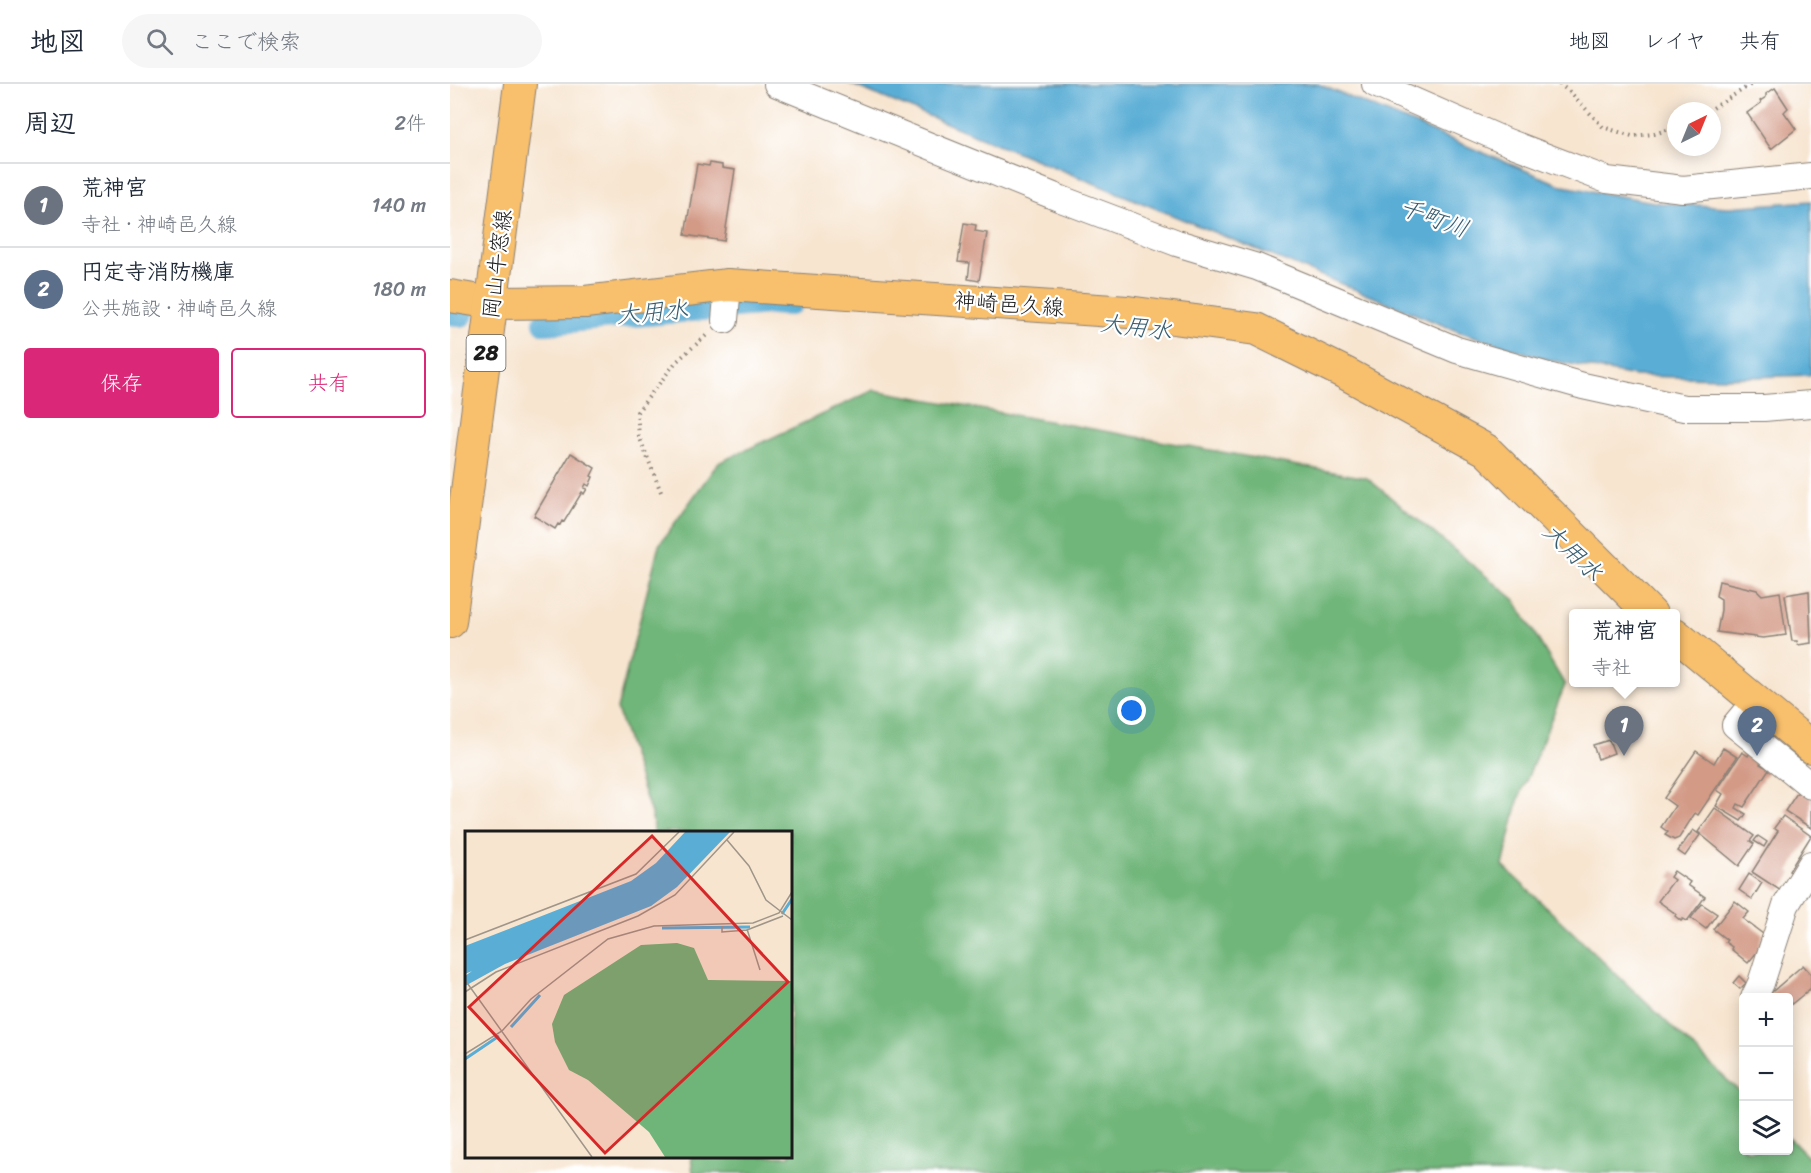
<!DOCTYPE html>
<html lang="ja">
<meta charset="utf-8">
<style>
:root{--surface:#fff;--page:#f6f6f7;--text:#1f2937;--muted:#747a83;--line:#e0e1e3;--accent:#db2777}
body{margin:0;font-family:Sriracha,"Klee One",sans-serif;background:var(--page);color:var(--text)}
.controls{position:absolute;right:18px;bottom:18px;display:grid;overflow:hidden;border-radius:6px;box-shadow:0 3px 15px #0003}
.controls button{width:54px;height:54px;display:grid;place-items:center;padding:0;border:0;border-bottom:2px solid var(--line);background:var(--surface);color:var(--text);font:30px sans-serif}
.compass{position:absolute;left:1217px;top:18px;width:54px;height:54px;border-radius:50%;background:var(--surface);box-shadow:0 3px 15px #0003;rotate:43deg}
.you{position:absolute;left:682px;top:627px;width:21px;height:21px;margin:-15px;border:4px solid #fff;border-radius:50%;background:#1a73e8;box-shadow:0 0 0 9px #1a73e833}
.badge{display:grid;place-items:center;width:39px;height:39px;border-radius:50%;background:var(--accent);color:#fff;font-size:20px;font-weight:700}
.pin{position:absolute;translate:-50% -50px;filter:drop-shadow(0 2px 3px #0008)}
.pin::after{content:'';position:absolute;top:32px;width:21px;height:18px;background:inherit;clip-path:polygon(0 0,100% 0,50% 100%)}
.popup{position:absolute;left:1119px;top:525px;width:111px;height:78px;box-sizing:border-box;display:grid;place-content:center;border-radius:6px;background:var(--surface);filter:drop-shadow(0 2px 4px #0005);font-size:20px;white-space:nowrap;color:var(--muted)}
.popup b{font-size:22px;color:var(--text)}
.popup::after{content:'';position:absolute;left:50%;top:100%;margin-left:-12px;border:12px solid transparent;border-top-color:var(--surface)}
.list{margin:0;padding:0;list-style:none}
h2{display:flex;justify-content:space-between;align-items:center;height:78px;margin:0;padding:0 24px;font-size:26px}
h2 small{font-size:20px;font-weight:400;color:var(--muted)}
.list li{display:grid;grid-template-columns:39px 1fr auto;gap:18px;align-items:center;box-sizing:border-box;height:84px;padding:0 24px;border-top:2px solid var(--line)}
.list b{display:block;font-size:22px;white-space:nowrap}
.list p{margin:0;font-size:20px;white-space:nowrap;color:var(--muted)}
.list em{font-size:20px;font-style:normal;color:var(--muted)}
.actions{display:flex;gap:12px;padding:18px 24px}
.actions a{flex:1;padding:14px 0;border:2px solid var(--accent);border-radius:6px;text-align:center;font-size:21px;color:var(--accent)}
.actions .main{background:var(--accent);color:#fff}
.icon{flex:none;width:33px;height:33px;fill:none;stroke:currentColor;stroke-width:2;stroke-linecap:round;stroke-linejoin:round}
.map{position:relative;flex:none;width:1361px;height:1089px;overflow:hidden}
header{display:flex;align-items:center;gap:36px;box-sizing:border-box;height:84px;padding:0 30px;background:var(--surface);border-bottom:2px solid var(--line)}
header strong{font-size:28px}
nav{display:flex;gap:33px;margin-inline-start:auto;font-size:21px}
.search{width:420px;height:54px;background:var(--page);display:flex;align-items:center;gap:15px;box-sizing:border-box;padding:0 21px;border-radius:33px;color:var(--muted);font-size:22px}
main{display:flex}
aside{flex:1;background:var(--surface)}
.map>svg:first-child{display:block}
</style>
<header>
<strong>地図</strong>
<div class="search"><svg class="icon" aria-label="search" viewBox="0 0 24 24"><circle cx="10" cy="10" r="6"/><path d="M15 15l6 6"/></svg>ここで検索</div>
<nav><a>地図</a><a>レイヤ</a><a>共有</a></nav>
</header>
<main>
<aside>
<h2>周辺<small>2件</small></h2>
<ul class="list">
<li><span class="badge" style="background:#6b7280">1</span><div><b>荒神宮</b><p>寺社 · 神崎邑久線</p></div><em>140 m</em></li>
<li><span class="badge" style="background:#5c6f8a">2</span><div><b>円定寺消防機庫</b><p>公共施設 · 神崎邑久線</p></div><em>180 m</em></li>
</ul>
<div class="actions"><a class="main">保存</a><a>共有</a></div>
</aside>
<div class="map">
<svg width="1361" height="1089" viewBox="0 0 1361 1089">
<rect width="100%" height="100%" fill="#fff"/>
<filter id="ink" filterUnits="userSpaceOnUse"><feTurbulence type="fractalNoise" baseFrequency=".0167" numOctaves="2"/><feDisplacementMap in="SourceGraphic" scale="12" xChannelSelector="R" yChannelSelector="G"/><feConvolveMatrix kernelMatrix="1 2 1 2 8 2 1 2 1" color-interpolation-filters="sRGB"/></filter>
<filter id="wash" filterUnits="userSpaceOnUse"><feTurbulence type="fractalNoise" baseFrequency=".008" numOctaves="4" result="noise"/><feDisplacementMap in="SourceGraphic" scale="24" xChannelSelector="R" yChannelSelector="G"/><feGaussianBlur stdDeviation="1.35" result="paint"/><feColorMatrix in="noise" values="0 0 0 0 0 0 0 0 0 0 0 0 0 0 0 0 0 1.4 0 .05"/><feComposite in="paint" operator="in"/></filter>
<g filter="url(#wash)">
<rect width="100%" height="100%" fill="#f7e5d0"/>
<path fill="#6fb579" stroke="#46684a" stroke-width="1.5" d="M424,306l493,88 148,122 50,85 -47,116 -15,65 240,229 1,55h44l1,-12 22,22v13h-1118l-2,-16 99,-1v-324h-136l-2,-15 -35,-108 42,-164 59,-82z"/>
<path fill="#5aadd5" stroke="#3b6478" stroke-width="1.5" d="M400,0h468l245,102 97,17 69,4 82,-6v174l-88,3 -88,-2 -86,-16 -92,-29z"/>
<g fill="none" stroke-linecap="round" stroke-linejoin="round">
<g stroke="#5aadd5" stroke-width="26">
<path d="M0,228l11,2"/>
<path d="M96,238l222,-20 22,1"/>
</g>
</g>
<g id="blocks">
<g fill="#d39a86">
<path d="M1325,4l13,20 -4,4 12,17 -25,20 -24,-36 14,-10 -1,-2 6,-4v-3z"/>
<path d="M260,79l12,2v3l13,2 -11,71 -39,-6 12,-71 12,2z"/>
<path d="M514,139l12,2 -1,6 12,2 -8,48 -11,-2 2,-16 -12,-1z"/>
<path d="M121,369l24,15 -4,8 2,1 -4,9 -3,-2 -2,4 3,1 -3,5 -2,-2 -18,30 -2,-1 -2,4 -2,-1 -3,5 -21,-13z"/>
<path d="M1269,497l38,9 5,5 18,-3 6,43 -23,3 -46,-6 4,-22v-11l-5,-3z"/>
<path d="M1359,507l2,52 -13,2 -1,-4h-5l-7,-46z"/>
<path d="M1159,656l5,13 -16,6 -5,-14z"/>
<path d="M1273,664l14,9 -39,58 -3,-2 -16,25 -5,2 -9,-5 3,-3 -7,-5 14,-21 -11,-8 32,-47 18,12z"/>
<path d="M1303,664l13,8 -6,8 9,5 -25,38 -6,-3 -2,4 10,6 -5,7 -25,-15 7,-12 -6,-4 25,-38 6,4z"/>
<path d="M1349,706l12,8v30l-26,-17z"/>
<path d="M1265,724l39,28 -4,5 4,3 -15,22 -41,-34z"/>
<path d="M1333,732l28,20 -22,35 3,2 -11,18 -29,-19 26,-41 -4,-3z"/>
<path d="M1243,746l7,5 -15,21 -7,-5z"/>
<path d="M1308,752l9,6 -3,5 -10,-6z"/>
<path d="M1224,787l16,11 -2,3 17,12 -18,24 -4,-2 -2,2 -6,-5 1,-2 -18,-13 16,-21 -4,-3z"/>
<path d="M1299,790l13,9 -10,16 -13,-9z"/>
<path d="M1285,817l14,11 -6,7 20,15 -6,18 -9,11 -17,-14 1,-2 -7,-5 2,-2 -14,-11z"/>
<path d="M1252,820l15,10 -11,15 -15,-11z"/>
<path d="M1353,881l8,9v14l-23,19v-9h-23z"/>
<path d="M1289,892l7,7 -6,6 -7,-6z"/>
</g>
</g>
</g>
<g filter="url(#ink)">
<use href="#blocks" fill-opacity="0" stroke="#8a8076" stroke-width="1.5"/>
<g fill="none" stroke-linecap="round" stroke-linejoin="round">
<defs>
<g id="minor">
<path d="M327,0l284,115 116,44 80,24 200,83 126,36 101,22h80l47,-4"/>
<path d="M925,0l130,57 102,39 76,9 128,-13"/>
<path d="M275,236l3,-35"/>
<path d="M1305,617l-20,24 76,61"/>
<path d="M1304,914l7,-15 25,-78 25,-41"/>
</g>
<g id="major">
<path d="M0,212l42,7 93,-1 143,-17 400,27 128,17 89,44 141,77 165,164"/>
<path d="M0,538l70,-538"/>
<path d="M1225,550l136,113"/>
</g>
</defs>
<use href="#minor" stroke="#8a8076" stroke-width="28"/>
<use href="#major" stroke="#8a8076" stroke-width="34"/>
<g stroke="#8a8076" stroke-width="4" stroke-dasharray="1.5 4.5" stroke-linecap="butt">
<path d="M1109,0l11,8 33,35 29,9 22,-2 22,-7"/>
<path d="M1258,27l44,-27"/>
<path d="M211,408l-22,-56 -2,-24 39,-50 32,-28"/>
</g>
<use href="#minor" stroke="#fff" stroke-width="26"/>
<use href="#major" stroke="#f8bf6c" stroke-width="32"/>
</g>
</g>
<g text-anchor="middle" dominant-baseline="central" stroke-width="4.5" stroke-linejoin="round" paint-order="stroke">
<rect fill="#fff" stroke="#606060" stroke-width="1.5" x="16.5" y="251" width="39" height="36" rx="4.5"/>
<g font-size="21" font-weight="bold" fill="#1c1c1c">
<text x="36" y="269">28</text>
</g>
<g font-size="22" fill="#1c1c1c" stroke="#fff">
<text transform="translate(47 180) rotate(-83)">岡山牛窓線</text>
<text transform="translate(559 220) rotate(4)">神崎邑久線</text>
</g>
<g font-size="24" font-style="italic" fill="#385d6f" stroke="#fff">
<text transform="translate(984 134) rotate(20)">千町川</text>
<text transform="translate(202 228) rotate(-5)">大用水</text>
<text transform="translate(686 243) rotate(7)">大用水</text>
<text transform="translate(1123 468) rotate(44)">大用水</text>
</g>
</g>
<g transform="translate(15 747)">
<rect width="327" height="327" fill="#f7e5d0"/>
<path d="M212,112l17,5 14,32 84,1v176h-127l-16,-25 -61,-52 -19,-10 -14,-28 -3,-18 12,-29 77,-50z" fill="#6fb579"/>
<path d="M220,1h45l-53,55 -26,19 -146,58 -40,22v-10l7,-5 -7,3v-28l166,-65 25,-18z" fill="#5aadd5"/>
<path fill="none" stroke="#5aadd5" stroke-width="3" d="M317,83l10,-15M197,97l88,-1M46,196l29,-32M0,228l34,-23"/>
<path fill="none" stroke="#9f9588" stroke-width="1.5" d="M262,9l22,26 17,34 26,20M257,95v6l25,-2 36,-14M282,98l13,41M0,109l171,-66 43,-42M0,149l127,177M0,161l31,-20 142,-56 37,-21 59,-63M0,223l37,-23 29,-32 77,-60 46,-13 99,-3 26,-10 13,-21"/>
<path fill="#d62828" fill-opacity="0.15" stroke="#d62828" stroke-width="3" d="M187,5l136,146 -183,171 -136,-146z"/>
<rect width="327" height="327" fill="none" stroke="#1c1c1c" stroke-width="3"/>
</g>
</svg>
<div class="controls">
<button>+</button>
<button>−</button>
<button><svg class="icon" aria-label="layers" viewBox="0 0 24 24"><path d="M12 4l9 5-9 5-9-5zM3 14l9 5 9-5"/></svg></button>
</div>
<svg class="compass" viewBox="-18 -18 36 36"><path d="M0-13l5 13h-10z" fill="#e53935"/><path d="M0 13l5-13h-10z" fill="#747a83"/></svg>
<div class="you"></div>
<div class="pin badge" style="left:1174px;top:672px;background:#6b7280">1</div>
<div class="popup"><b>荒神宮</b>寺社</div>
<div class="pin badge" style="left:1307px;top:672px;background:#5c6f8a">2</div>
</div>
</main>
